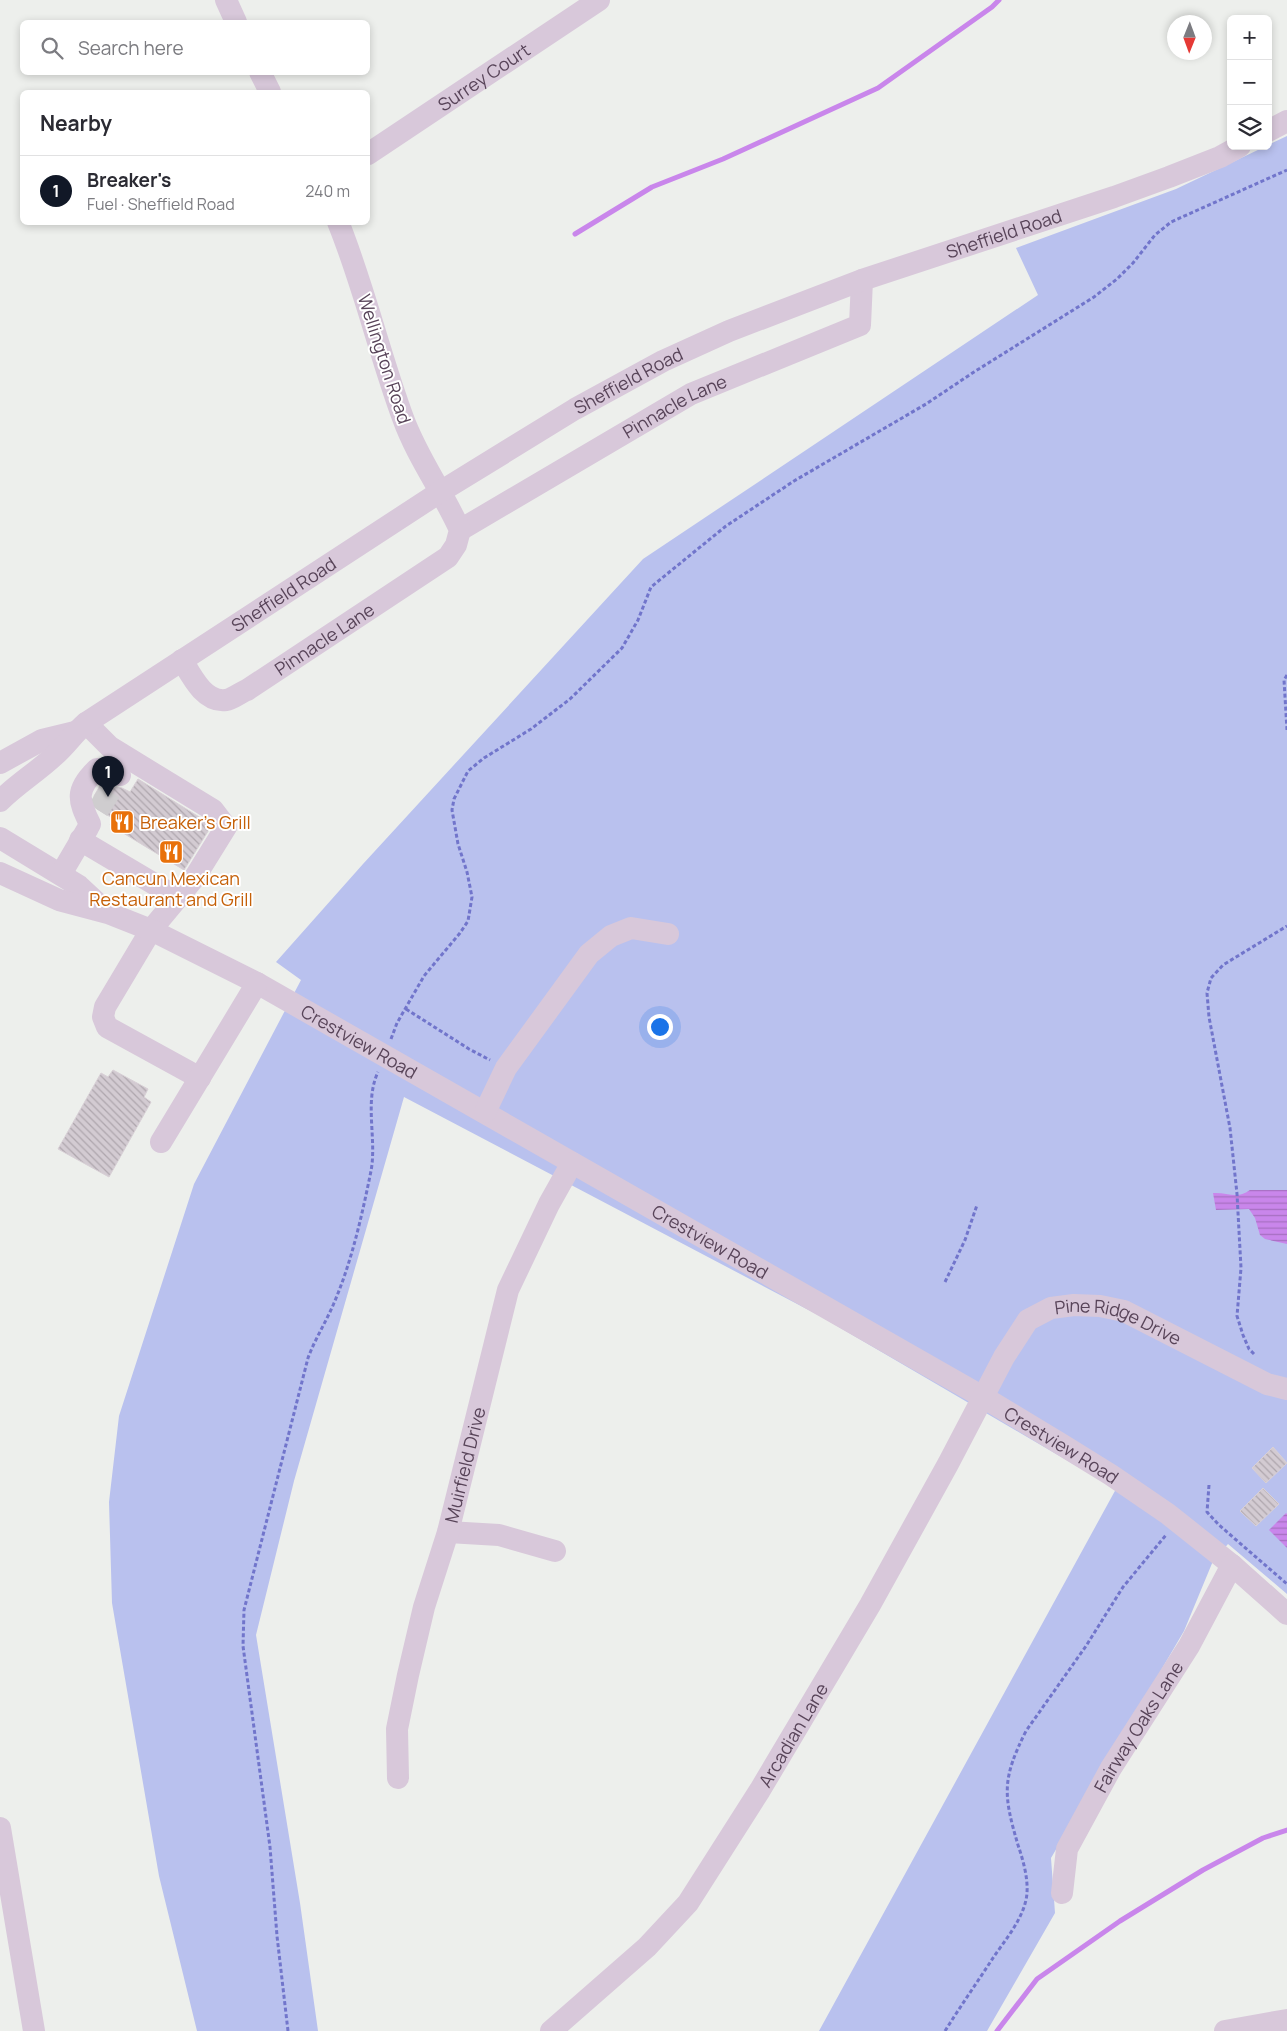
<!DOCTYPE html>
<meta charset="utf-8">
<style>
:root{--surface:#fff;--page:#f2f2f3;--text:#2b2b33;--muted:#7c7c81;--line:#e1e1e2;--accent:#111827}
body{margin:0;font-family:Manrope,sans-serif;background:var(--page);color:var(--text)}
.controls{position:absolute;right:15px;top:15px;display:grid;overflow:hidden;border-radius:8px;box-shadow:0 2px 8px #0003}
.controls button{width:45px;height:45px;display:grid;place-items:center;padding:0;border:0;border-bottom:1px solid var(--line);background:var(--surface);color:var(--text);font:25px sans-serif}
.compass{position:absolute;left:1167px;top:15px;width:45px;height:45px;border-radius:50%;background:var(--surface);box-shadow:0 2px 8px #0003;rotate:181deg}
.you{position:absolute;left:659px;top:1026px;width:18px;height:18px;margin:-12px;border:4px solid #fff;border-radius:50%;background:#1a73e8;box-shadow:0 0 0 8px #1a73e833}
.badge{display:grid;place-items:center;width:32px;height:32px;border-radius:50%;background:var(--accent);color:#fff;font-size:16px;font-weight:700}
.pin{position:absolute;translate:-50% -41px;filter:drop-shadow(0 1px 2px #0008)}
.pin::after{content:'';position:absolute;top:26px;width:18px;height:15px;background:inherit;clip-path:polygon(0 0,100% 0,50% 100%)}
.list{margin:0;padding:0;list-style:none}
h2{display:flex;justify-content:space-between;align-items:center;height:65px;margin:0;padding:0 20px;font-size:21px}
h2 small{font-size:16px;font-weight:400;color:var(--muted)}
.list li{display:grid;grid-template-columns:32px 1fr auto;gap:15px;align-items:center;box-sizing:border-box;height:70px;padding:0 20px;border-top:1px solid var(--line)}
.list b{display:block;font-size:19px;white-space:nowrap}
.list p{margin:0;font-size:16px;white-space:nowrap;color:var(--muted)}
.list em{font-size:16px;font-style:normal;color:var(--muted)}
.icon{flex:none;width:28px;height:28px;fill:none;stroke:currentColor;stroke-width:2;stroke-linecap:round;stroke-linejoin:round}
.map{position:relative;flex:none;width:1287px;height:2031px;overflow:hidden}
.search{position:absolute;background:var(--surface);box-shadow:0 2px 8px #0003;left:20px;top:20px;width:350px;height:55px;display:flex;align-items:center;gap:12px;box-sizing:border-box;padding:0 18px;border-radius:8px;color:var(--muted);font-size:19px}
.panel{position:absolute;background:var(--surface);box-shadow:0 2px 8px #0003;left:20px;top:90px;width:350px;height:135px;border-radius:8px}
.map>svg:first-child{display:block}
</style>
<div class="map">
<svg width="1287" height="2031" viewBox="0 0 1287 2031">
<defs>
<pattern id="water-rules" width="6" height="5" patternUnits="userSpaceOnUse" patternTransform="scale(1.25)"><rect width="6" height="5" fill="#c986eb"/><path d="M0 2.5h6" fill="none" stroke="#a66fc1"/></pattern>
<pattern id="building-back-hatch" width="6" height="6" patternUnits="userSpaceOnUse" patternTransform="scale(1.25)"><rect width="6" height="6" fill="#d3cbd2"/><path d="M-1 5l2 2M0 0l6 6M5-1l2 2" fill="none" stroke="#aea6ad"/></pattern>
</defs>
<rect width="100%" height="100%" fill="#edefec"/>
<path fill="#b9c1ee" d="M1287,136v1458l-59,-50 -15,17 -29,70 -133,227 4,55 -68,118h-168l297,-542 -296,-173 -416,-219 -110,384 -38,154 44,268 18,128h-121l-38,-155 -47,-273 -3,-101 10,-86 75,-232 107,-204 -25,-18 87,-98 280,-305 395,-264 -22,-47 160,-59z"/>
<g fill="url(#water-rules)">
<path d="M1250,1190h37v54l-22,-5 -5,-4 -5,-17 -6,-9 -33,1 -3,-17c15,-1 23,7 37,-3z"/>
<path d="M1286,1513l1,1v34l-18,-18z"/>
</g>
<g fill="none" stroke-linecap="round" stroke-linejoin="round">
<g stroke="#c986eb" stroke-width="5">
<path d="M575,234l77,-47 71,-28 155,-71 114,-81 7,-7"/>
<path d="M997,2031l40,-52 83,-58 83,-51 60,-32 24,-8"/>
</g>
</g>
<g fill="url(#building-back-hatch)" stroke="#d8d0d6">
<path d="M138,779l66,41 6,8 -26,42 -74,-45 4,-6 -17,-10 -3,-13 7,-12 21,4 8,4z"/>
<path d="M113,1070l35,19 -4,8 7,5 -42,75 -51,-28 43,-76 7,4z"/>
<path d="M1273,1447l14,16 -21,20 -14,-15z"/>
<path d="M1263,1488l16,16 -23,22 -16,-15z"/>
</g>
<g fill="none" stroke-linecap="round" stroke-linejoin="round">
<path stroke="#cfcdcf" stroke-width="22" stroke-dasharray="22 11" stroke-linecap="butt" d="M98,810l17,-26"/>
<g stroke="#7175cb" stroke-width="3" stroke-dasharray="4 2.5" stroke-linecap="butt">
<path d="M1287,675l-3,5 3,50"/>
<path d="M406,1009l63,40 21,11"/>
<path d="M391,1039l6,-16 27,-47 36,-43 8,-12 4,-24 -5,-25 -9,-28 -6,-34 2,-11 14,-28 16,-13 47,-29 39,-30 52,-51 16,-28 13,-33 75,-61 68,-45 132,-77 48,-32 120,-75 23,-18 16,-16 22,-28 16,-13 116,-52"/>
<path d="M945,1282l20,-42 12,-35"/>
<path d="M1254,1354l-5,-5 -6,-14 -6,-19 4,-48 -4,-74 -7,-66 -21,-111 -2,-24 4,-15 12,-13 64,-39"/>
<path d="M1209,1485l-2,27 12,13 68,59"/>
<path d="M288,2031l-11,-95 -7,-89 -27,-201 1,-36 64,-252c7,-19 18,-36 26,-55 18,-42 28,-88 37,-132 6,-32 -7,-69 7,-99"/>
<path d="M945,2031c15,-24 31,-47 46,-70 13,-20 34,-43 36,-68 1,-16 -4,-33 -9,-48 -15,-51 -16,-66 8,-114l60,-85 37,-59 43,-52"/>
</g>
<g stroke="#d8c8da" stroke-width="22">
<path d="M226,0l10,22"/>
<path d="M260,72l10,20"/>
<path d="M1268,131l19,-10"/>
<path id="s1" d="M368,154l231,-154"/>
<path id="s2" d="M460,530l231,-136 169,-69 2,-45"/>
<path id="s3" d="M182,660c9,15 22,43 44,40 7,-1 15,-8 21,-10l201,-133 8,-12 4,-15c-17,-38 -43,-73 -57,-112 -24,-65 -39,-132 -65,-196"/>
<path d="M86,723l24,24 103,63 13,17 -31,50 -44,53 -46,77 -2,10 4,10 93,51"/>
<path d="M0,763l42,-23 33,-8"/>
<path id="s4" d="M0,801c17,-17 37,-29 54,-45 12,-10 20,-23 32,-33l354,-231 135,-83 88,-48 66,-30 133,-51 252,-83 55,-20 51,-20 20,-11"/>
<path d="M90,824c-12,-24 -15,-34 7,-55l23,6"/>
<path d="M0,838l79,48 28,26"/>
<path d="M80,840l98,58"/>
<path id="s5" d="M0,873l59,27 49,13 43,17 106,53 726,414 81,49 47,29 57,39 64,51 55,49"/>
<path d="M61,874l27,-46"/>
<path d="M485,1112l21,-44 83,-114 22,-18 20,-8 37,6"/>
<path d="M161,1142l96,-159"/>
<path d="M448,1532l51,3 56,16"/>
<path id="s6" d="M398,1778l-1,-49 11,-54 16,-68 24,-75 60,-242 41,-86 23,-41"/>
<path d="M0,1828l34,203"/>
<path id="s7" d="M1062,1893l5,-44 44,-81 78,-122 43,-81"/>
<path id="s8" d="M551,2031l96,-84 41,-44 72,-113 110,-185 78,-141 56,-107 24,-37 23,-12 23,-3 26,1 24,5 143,73 20,5"/>
<path d="M1225,2031l62,-11"/>
</g>
</g>
<defs>
<symbol id="restaurant-square" viewBox="-11 -11 22 22"><rect x="-9" y="-9" width="18" height="18" rx="4" fill="#e8710a" stroke="#fff"/><path d="M-5-6h1v4h1v-4h1v4h1v-4h1v5L-1.5 .5V6h-2V.5L-5-1ZM5-6V6H3V1.5H1.5Q1.5-4 5-6Z" fill="#fff"/></symbol>
</defs>
<g fill-rule="evenodd">
<use href="#restaurant-square" x="108" y="808" width="28" height="28"/>
<use href="#restaurant-square" x="157" y="838" width="28" height="28"/>
</g>
<g text-anchor="middle" dominant-baseline="central" stroke-width="4" stroke-linejoin="round" paint-order="stroke">
<g font-size="18" fill="#584459" stroke="#fff">
<text stroke="none"><textPath href="#s1" startOffset="139">Surrey Court</textPath></text>
<text stroke="none"><textPath href="#s4" startOffset="1162">Sheffield Road</textPath></text>
<text transform="translate(385 359) rotate(72)">Wellington Road</text>
<text stroke="none"><textPath href="#s4" startOffset="758">Sheffield Road</textPath></text>
<text stroke="none"><textPath href="#s2" startOffset="248">Pinnacle Lane</textPath></text>
<text stroke="none"><textPath href="#s4" startOffset="352">Sheffield Road</textPath></text>
<text stroke="none"><textPath href="#s3" startOffset="179">Pinnacle Lane</textPath></text>
<text stroke="none"><textPath href="#s5" startOffset="398">Crestview Road</textPath></text>
<text stroke="none"><textPath href="#s5" startOffset="802">Crestview Road</textPath></text>
<text stroke="none"><textPath href="#s8" startOffset="959">Pine Ridge Drive</textPath></text>
<text stroke="none"><textPath href="#s5" startOffset="1208">Crestview Road</textPath></text>
<text stroke="none"><textPath href="#s6" startOffset="322">Muirfield Drive</textPath></text>
<text stroke="none"><textPath href="#s7" startOffset="186">Fairway Oaks Lane</textPath></text>
<text stroke="none"><textPath href="#s8" startOffset="386">Arcadian Lane</textPath></text>
</g>
<g font-size="18" fill="#c56008" stroke="#fff" text-anchor="start">
<text x="140" y="822">Breaker's Grill</text>
<text x="171" y="878" text-anchor="middle">Cancun Mexican<tspan x="171" dy="21">Restaurant and Grill</tspan></text>
</g>
</g>
</svg>
<div class="controls">
<button>+</button>
<button>−</button>
<button><svg class="icon" aria-label="layers" viewBox="0 0 24 24"><path d="M12 4l9 5-9 5-9-5zM3 14l9 5 9-5"/></svg></button>
</div>
<svg class="compass" viewBox="-18 -18 36 36"><path d="M0-13l5 13h-10z" fill="#e53935"/><path d="M0 13l5-13h-10z" fill="#7c7c81"/></svg>
<div class="you"></div>
<div class="pin badge" style="left:108px;top:797px">1</div>
<div class="search"><svg class="icon" aria-label="search" viewBox="0 0 24 24"><circle cx="10" cy="10" r="6"/><path d="M15 15l6 6"/></svg>Search here</div>
<section class="panel">
<h2>Nearby<small></small></h2>
<ul class="list">
<li><span class="badge">1</span><div><b>Breaker's</b><p>Fuel · Sheffield Road</p></div><em>240 m</em></li>
</ul>
</section>
</div>
